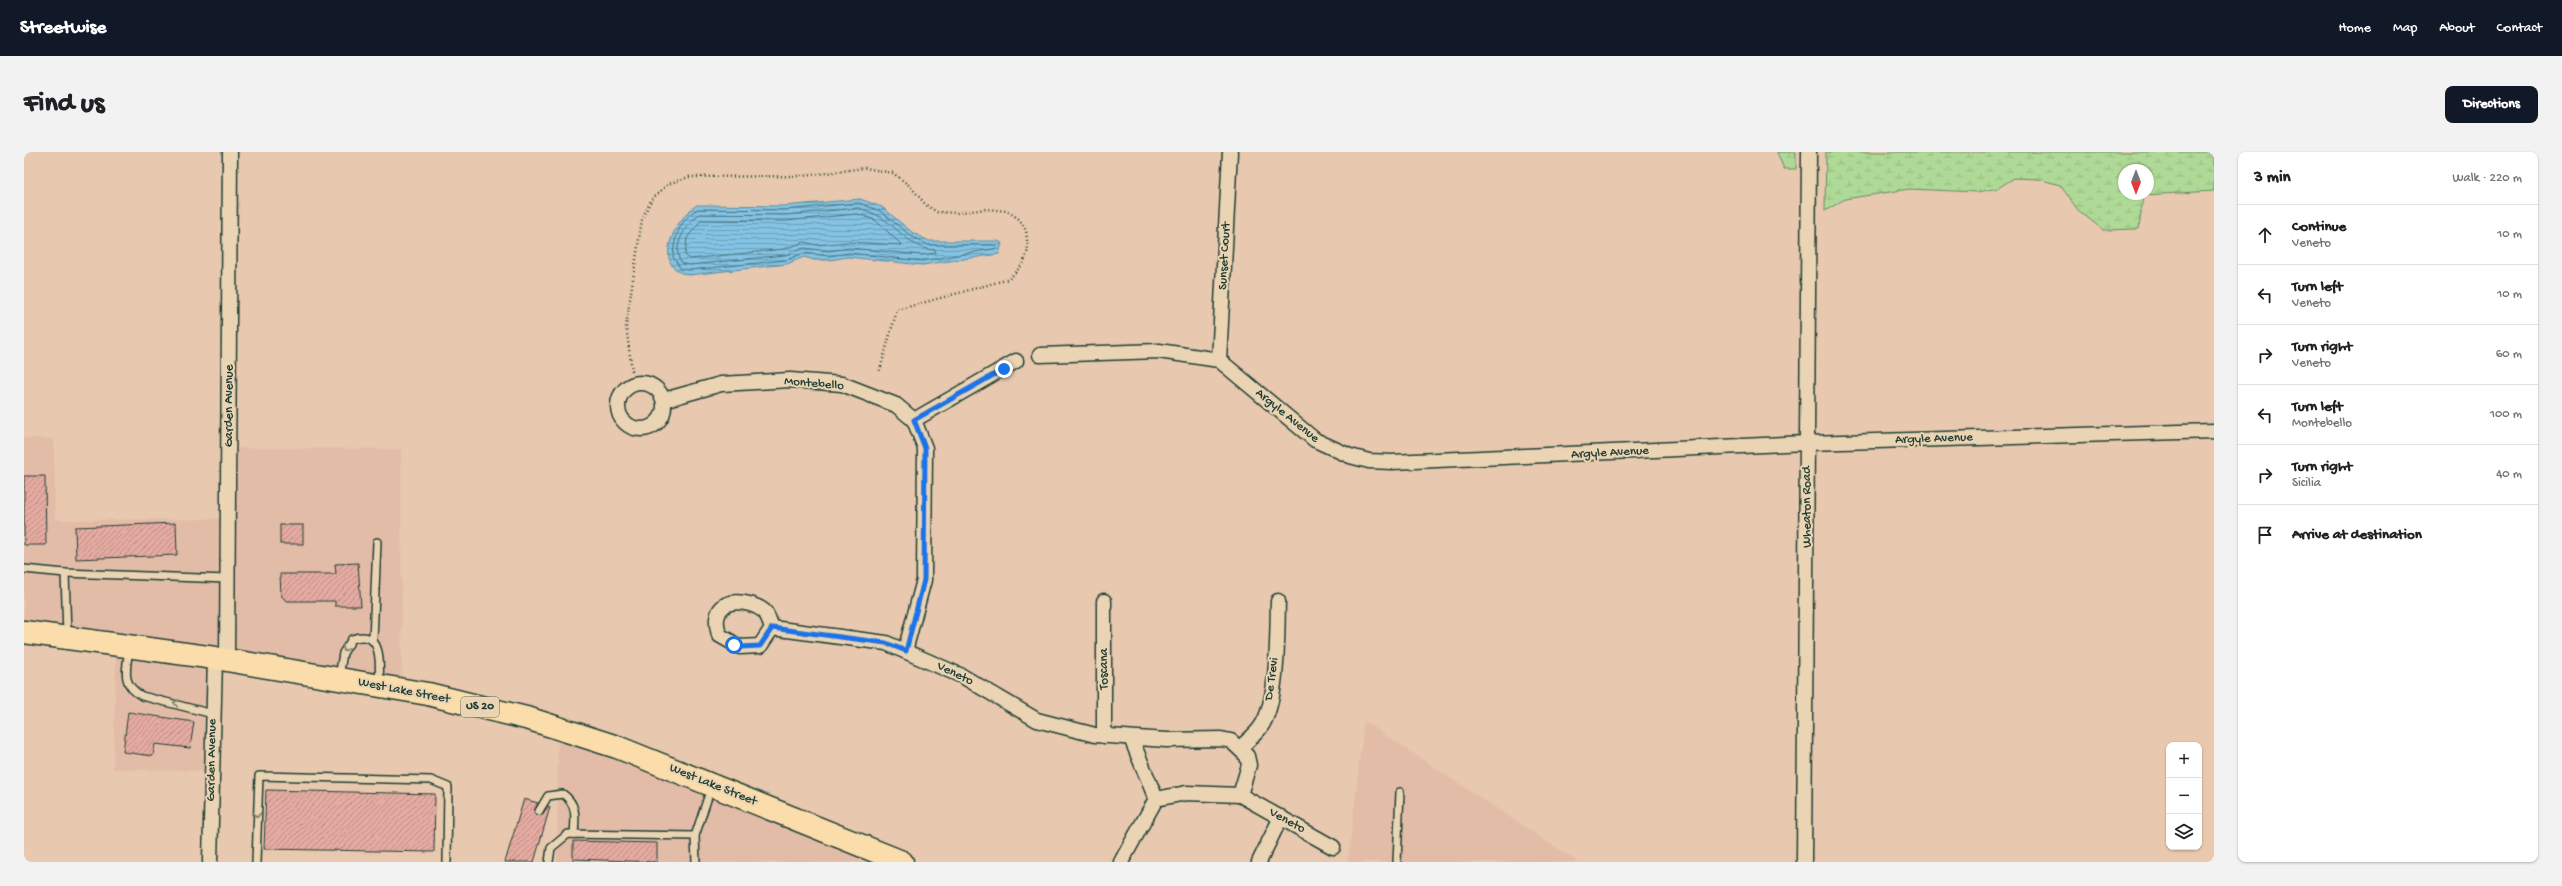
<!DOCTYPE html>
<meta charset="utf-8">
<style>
:root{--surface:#fff;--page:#f2f2f2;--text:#202124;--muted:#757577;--line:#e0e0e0;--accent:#111827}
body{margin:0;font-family:"Gochi Hand",sans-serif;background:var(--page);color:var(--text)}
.controls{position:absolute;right:12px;bottom:12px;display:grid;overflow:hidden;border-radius:8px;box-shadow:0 1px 3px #0004}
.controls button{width:36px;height:36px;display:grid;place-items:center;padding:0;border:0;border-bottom:1px solid var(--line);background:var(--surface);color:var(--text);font:20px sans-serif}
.compass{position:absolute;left:2094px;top:12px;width:36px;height:36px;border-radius:50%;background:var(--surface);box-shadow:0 1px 3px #0004;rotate:180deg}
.stop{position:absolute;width:12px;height:12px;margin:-9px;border:3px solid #1a73e8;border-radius:50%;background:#fff}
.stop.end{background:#1a73e8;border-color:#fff;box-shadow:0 1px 4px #0008}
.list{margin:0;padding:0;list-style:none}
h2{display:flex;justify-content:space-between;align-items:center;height:52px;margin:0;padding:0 16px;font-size:17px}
h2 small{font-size:13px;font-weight:400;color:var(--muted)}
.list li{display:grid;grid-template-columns:26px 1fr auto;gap:12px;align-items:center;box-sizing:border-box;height:60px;padding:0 16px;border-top:1px solid var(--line)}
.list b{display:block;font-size:15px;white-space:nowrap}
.list p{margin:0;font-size:13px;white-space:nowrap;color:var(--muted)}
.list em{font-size:13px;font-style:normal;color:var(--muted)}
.icon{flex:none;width:22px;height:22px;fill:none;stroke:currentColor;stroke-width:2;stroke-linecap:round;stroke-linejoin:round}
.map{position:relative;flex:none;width:2190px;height:710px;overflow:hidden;border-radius:8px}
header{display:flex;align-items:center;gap:24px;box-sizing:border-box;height:56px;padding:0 20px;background:var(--accent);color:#fff}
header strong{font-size:19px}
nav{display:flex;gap:22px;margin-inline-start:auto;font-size:14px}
.intro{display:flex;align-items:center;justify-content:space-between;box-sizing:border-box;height:96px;padding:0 24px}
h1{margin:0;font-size:28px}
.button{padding:10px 18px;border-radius:8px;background:var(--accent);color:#fff;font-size:14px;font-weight:700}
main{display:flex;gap:24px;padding:0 24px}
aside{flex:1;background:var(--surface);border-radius:8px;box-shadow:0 1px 3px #0004}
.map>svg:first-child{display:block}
</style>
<header>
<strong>Streetwise</strong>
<nav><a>Home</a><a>Map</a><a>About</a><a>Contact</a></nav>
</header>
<div class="intro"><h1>Find us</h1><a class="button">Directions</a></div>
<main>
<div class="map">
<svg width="2190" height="710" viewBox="0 0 2190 710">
<defs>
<pattern id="wetland-marsh" width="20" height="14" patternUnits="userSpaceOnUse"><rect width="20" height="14" fill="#aed996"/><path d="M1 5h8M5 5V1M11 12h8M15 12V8" fill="none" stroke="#95bb82"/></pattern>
<pattern id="water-rules" width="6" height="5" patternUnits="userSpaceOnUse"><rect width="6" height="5" fill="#84c3e4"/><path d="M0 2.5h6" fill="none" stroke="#6ba0ba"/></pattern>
<pattern id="building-hatch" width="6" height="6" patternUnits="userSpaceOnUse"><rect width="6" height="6" fill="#e5aba2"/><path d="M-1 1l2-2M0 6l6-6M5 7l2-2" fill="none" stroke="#b98c85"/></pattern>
</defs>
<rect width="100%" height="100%" fill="#e8c8ae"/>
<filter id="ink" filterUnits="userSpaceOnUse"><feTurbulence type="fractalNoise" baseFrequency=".025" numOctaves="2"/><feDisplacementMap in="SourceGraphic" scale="8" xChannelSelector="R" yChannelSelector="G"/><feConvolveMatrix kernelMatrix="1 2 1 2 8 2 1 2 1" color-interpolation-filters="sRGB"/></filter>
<g filter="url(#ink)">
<g fill="#e3bca8">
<path d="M0,286l30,1 1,81 167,-1 1,136 -199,-28z"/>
<path d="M209,296l168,1 1,237 -171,-30z"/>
<path d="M92,499l94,12 -3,108 -94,-2z"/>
<path d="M1340,569l214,141h-230z"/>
<path d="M534,579l329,131h-330z"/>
</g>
<g fill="url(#wetland-marsh)" stroke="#668b65" fill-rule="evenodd">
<path d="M1753,0h19v17h-12z"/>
<path d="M1802,0h388v39l-71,4 -4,34 -36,1 -25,-20 -18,-25 -21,-6 -25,-1 -16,10 -20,4 -69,-3 -64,10 -20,12zM2100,18h24v24h-24z"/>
</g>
<path fill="url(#water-rules)" stroke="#5c8d9e" d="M836,47l22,8 31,26 16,8h68l5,2 -3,11 -77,11 -74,-8 -18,3h-16l-10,-3 -17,7 -98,11c-39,-7 -14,-57 8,-70l87,1z"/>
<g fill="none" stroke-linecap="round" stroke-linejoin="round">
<g stroke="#47737a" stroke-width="1">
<path d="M835,51l21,8 31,25 17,9h67l3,3 -76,13 -73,-8 -20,3 -25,-3 -18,7 -96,10 -9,-1 -8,-12c1,-20 7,-38 25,-48l86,1z"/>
<path d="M835,56c6,2 12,4 18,7 21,11 32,34 58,35l1,3 -14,2 -73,-7 -20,3 -25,-3 -19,7 -95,10 -7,-1c-14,-13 3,-42 17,-50l85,1z"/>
<path d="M834,62l17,6 27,25 -54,-3 -31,3 -13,-3 -20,7 -94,10 -5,-4 2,-17 14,-18 84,1z"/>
</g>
</g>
<g fill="url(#building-hatch)" stroke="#1f3d34">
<path d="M0,324h21l1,69h-22z"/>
<path d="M152,371l1,32 -101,4 -1,-32z"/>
<rect x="256" y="373" width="23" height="19"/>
<path d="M334,411l3,43h-26v-5h-49l-5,-6 -1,-21h56l-1,-10z"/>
<path d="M104,560l66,10 -4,26 -35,-4 -2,12 -30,-4z"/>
<path d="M242,638l169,4 -1,58 -170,-3z"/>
<path d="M500,647l14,4 -4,8 3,4h5l6,-9 2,1 -16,55h-29z"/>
<path d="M549,689l84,2v19l-84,-3z"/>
</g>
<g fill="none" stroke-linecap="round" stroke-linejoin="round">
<defs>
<g id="service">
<path d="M0,417l41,4 162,6"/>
<path d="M41,421l2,62"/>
<path d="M349,489l4,-99"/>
<path d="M105,497c-3,21 -8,36 13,47l71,18"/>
<path d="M315,525l4,-24 9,-14c31,-11 28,25 27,45"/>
<path d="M515,659l9,-15 15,-2c15,11 12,24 11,40"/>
<path d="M232,710l3,-86 172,4 17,7 -1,75"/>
<path d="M525,710l2,-14 17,-14 127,2"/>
<path d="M672,710l-1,-26 16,-48"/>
<path d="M1373,710l3,-70"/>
</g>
<g id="minor">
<path d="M1016,203l119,-4 60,9 96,80 35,16 19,5 23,1 415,-19 407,-12"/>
<path d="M1195,208l11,-208"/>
<circle cx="617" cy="254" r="23"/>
<path d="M640,248l57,-16 69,-4 52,4 54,21 18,15 11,28 -1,132 -19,71"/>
<path d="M890,268l102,-59"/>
<path d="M748,476l-12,18 -20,1 -21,-12c-1,-5 -3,-11 -2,-16 2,-23 33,-19 47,-8 4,4 6,12 8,17l114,15 76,33 75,44 58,15 71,5 55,-1 10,2 16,15 2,9 -9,30 93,52"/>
<path d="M203,508l3,-508"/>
<path d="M1080,584v-135"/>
<path d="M1107,586l25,61"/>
<path d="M1216,596c7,-7 15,-13 20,-20 19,-25 17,-95 18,-127"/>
<path d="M1132,647l30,-6 54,2"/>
<path d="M186,710l5,-204"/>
<path d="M1097,710l35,-63"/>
<path d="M1235,710l22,-45"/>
<path d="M1780,710l5,-710"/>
</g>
<path id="primary" d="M0,480l191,26 213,36 102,25 87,28 285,115"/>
</defs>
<use href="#service" stroke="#1f3d34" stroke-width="10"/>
<use href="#minor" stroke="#1f3d34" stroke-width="17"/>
<use href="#primary" stroke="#1f3d34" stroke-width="25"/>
<path stroke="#1f3d34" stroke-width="2.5" stroke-dasharray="1 3" stroke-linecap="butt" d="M608,219l-6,-45 16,-107 9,-19 17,-16 21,-7 114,-1 62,-8 28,5 17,13 16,19 11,7 19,1 30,-4 21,2 12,8 7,11 2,20 -5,14 -14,15 -112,31 -18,63"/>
<use href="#service" stroke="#ead4b3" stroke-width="7"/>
<use href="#minor" stroke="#ead4b3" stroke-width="14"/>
<use href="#primary" stroke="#fbddab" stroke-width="22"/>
</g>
<defs><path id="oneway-chevron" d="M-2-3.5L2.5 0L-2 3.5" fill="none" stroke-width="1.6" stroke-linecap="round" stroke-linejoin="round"/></defs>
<g stroke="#7a816d">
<use href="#oneway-chevron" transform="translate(321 497) rotate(114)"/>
<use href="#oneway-chevron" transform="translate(152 551) rotate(-167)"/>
<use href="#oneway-chevron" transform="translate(233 663) rotate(92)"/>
</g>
</g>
<g fill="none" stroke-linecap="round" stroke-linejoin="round" filter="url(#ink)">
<path stroke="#1a73e8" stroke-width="5" d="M710,493l6,2 20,-1 12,-18 114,15 20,8 18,-71 1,-132 -11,-28 90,-51"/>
</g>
<g text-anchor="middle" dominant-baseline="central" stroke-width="4" stroke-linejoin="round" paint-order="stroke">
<rect fill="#ead4b3" stroke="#5c6a5a" stroke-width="1" x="437" y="545" width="38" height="20" rx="3"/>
<g font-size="12" font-weight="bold" fill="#1f3d34">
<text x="456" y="555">US 20</text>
</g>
<g font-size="13" fill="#1f3d34" stroke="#ead4b3">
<text transform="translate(1201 104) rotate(-87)">Sunset Court</text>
<text transform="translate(790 232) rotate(5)">Montebello</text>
<text transform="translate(205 254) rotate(-90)">Garden Avenue</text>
<text transform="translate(1263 264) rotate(39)">Argyle Avenue</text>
<text transform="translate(1910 287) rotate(-2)">Argyle Avenue</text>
<text transform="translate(1586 301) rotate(-3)">Argyle Avenue</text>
<text transform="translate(1783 355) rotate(-90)">Wheaton Road</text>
<text transform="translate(1080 517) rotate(-90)">Toscana</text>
<text transform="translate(931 522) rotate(26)">Veneto</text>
<text transform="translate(1248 527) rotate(-82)">De Trevi</text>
<text transform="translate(380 539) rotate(11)">West Lake Street</text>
<text transform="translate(188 608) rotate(-89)">Garden Avenue</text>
<text transform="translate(689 633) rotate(22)">West Lake Street</text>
<text transform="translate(1263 669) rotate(29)">Veneto</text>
</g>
</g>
</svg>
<div class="controls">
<button>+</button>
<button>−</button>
<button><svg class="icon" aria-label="layers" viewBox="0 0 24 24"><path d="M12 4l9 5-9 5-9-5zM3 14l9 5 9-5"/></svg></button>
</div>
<svg class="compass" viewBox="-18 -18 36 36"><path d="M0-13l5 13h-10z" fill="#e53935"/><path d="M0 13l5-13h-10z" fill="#757577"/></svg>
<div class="stop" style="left:710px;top:493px"></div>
<div class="stop end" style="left:980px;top:217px"></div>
</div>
<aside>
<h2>3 min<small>Walk · 220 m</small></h2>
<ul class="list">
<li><svg class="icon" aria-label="ahead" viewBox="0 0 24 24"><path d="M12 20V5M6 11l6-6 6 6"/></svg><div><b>Continue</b><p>Veneto</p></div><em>10 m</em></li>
<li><svg class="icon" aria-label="left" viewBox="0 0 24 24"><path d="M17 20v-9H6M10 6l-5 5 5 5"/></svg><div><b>Turn left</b><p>Veneto</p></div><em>10 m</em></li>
<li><svg class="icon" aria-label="right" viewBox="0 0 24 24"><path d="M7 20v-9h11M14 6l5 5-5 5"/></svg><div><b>Turn right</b><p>Veneto</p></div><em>60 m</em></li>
<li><svg class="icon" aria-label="left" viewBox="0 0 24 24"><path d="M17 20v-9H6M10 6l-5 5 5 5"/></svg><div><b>Turn left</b><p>Montebello</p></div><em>100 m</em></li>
<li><svg class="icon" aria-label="right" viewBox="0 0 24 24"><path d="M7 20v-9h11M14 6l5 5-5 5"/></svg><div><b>Turn right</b><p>Sicilia</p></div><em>40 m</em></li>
<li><svg class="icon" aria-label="arrive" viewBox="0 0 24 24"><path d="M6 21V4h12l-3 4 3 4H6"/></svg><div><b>Arrive at destination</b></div></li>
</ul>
</aside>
</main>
